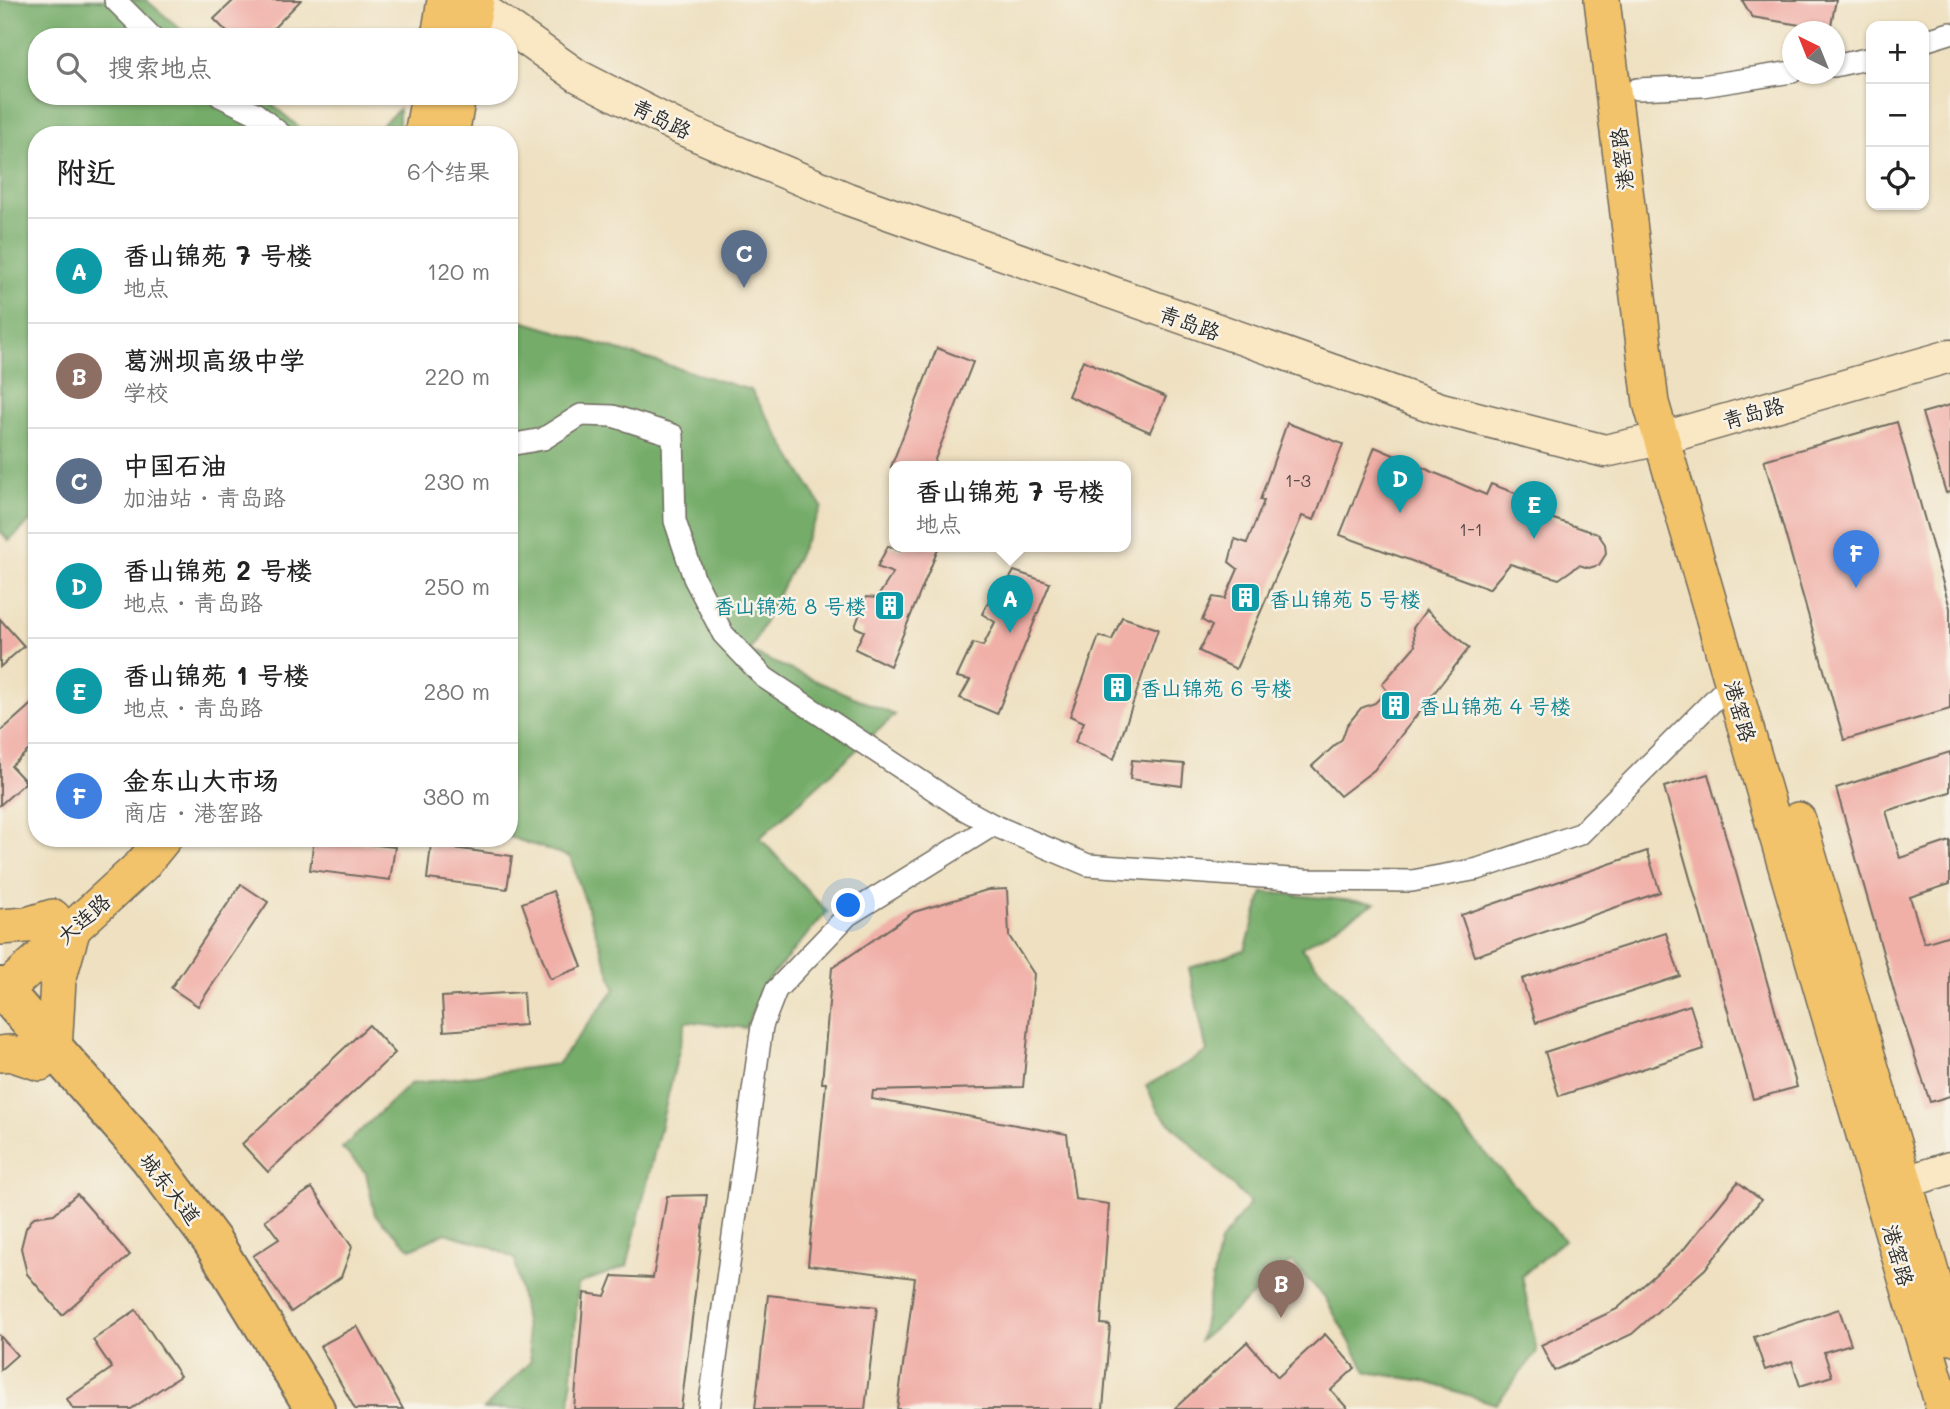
<!DOCTYPE html>
<html lang="zh">
<meta charset="utf-8">
<style>
:root{--surface:#fff;--page:#f2f2f2;--text:#222;--muted:#767676;--line:#e0e0e0;--accent:#2563eb}
body{margin:0;font-family:Mali,"LXGW WenKai TC",sans-serif;background:var(--page);color:var(--text)}
.controls{position:absolute;right:21px;top:21px;display:grid;overflow:hidden;border-radius:14px;box-shadow:0 2px 5px #0004}
.controls button{width:63px;height:63px;display:grid;place-items:center;padding:0;border:0;border-bottom:2px solid var(--line);background:var(--surface);color:var(--text);font:35px sans-serif}
.compass{position:absolute;left:1782px;top:21px;width:63px;height:63px;border-radius:50%;background:var(--surface);box-shadow:0 2px 5px #0004;rotate:317deg}
.you{position:absolute;left:849px;top:906px;width:24px;height:24px;margin:-18px;border:5px solid #fff;border-radius:50%;background:#1a73e8;box-shadow:0 0 0 10px #1a73e833}
.badge{display:grid;place-items:center;width:46px;height:46px;border-radius:50%;background:var(--accent);color:#fff;font-size:23px;font-weight:700}
.pin{position:absolute;translate:-50% -58px;filter:drop-shadow(0 2px 4px #0008)}
.pin::after{content:'';position:absolute;top:37px;width:24px;height:21px;background:inherit;clip-path:polygon(0 0,100% 0,50% 100%)}
.popup{position:absolute;left:889px;top:461px;width:242px;height:91px;box-sizing:border-box;display:grid;place-content:center;border-radius:14px;background:var(--surface);filter:drop-shadow(0 2px 5px #0005);font-size:23px;white-space:nowrap;color:var(--muted)}
.popup b{font-size:26px;color:var(--text)}
.popup::after{content:'';position:absolute;left:50%;top:100%;margin-left:-14px;border:14px solid transparent;border-top-color:var(--surface)}
.list{margin:0;padding:0;list-style:none}
h2{display:flex;justify-content:space-between;align-items:center;height:91px;margin:0;padding:0 28px;font-size:30px}
h2 small{font-size:23px;font-weight:400;color:var(--muted)}
.list li{display:grid;grid-template-columns:46px 1fr auto;gap:21px;align-items:center;box-sizing:border-box;height:105px;padding:0 28px;border-top:2px solid var(--line)}
.list b{display:block;font-size:26px;white-space:nowrap}
.list p{margin:0;font-size:23px;white-space:nowrap;color:var(--muted)}
.list em{font-size:23px;font-style:normal;color:var(--muted)}
.icon{flex:none;width:38px;height:38px;fill:none;stroke:currentColor;stroke-width:2;stroke-linecap:round;stroke-linejoin:round}
.map{position:relative;flex:none;width:1950px;height:1409px;overflow:hidden}
.search{position:absolute;background:var(--surface);box-shadow:0 2px 5px #0004;left:28px;top:28px;width:490px;height:77px;display:flex;align-items:center;gap:18px;box-sizing:border-box;padding:0 24px;border-radius:28px;color:var(--muted);font-size:26px}
.panel{position:absolute;background:var(--surface);box-shadow:0 2px 5px #0004;left:28px;top:126px;width:490px;height:721px;border-radius:28px}
.map>svg:first-child{display:block}
</style>
<div class="map">
<svg width="1950" height="1409" viewBox="0 0 1950 1409">
<rect width="100%" height="100%" fill="#f7f3e8"/>
<filter id="ink" filterUnits="userSpaceOnUse"><feTurbulence type="fractalNoise" baseFrequency=".0143" numOctaves="2"/><feDisplacementMap in="SourceGraphic" scale="14" xChannelSelector="R" yChannelSelector="G"/><feConvolveMatrix kernelMatrix="1 2 1 2 8 2 1 2 1" color-interpolation-filters="sRGB"/></filter>
<filter id="wash" filterUnits="userSpaceOnUse"><feTurbulence type="fractalNoise" baseFrequency=".00686" numOctaves="4" result="noise"/><feDisplacementMap in="SourceGraphic" scale="28" xChannelSelector="R" yChannelSelector="G"/><feGaussianBlur stdDeviation="1.57" result="paint"/><feColorMatrix in="noise" values="0 0 0 0 0 0 0 0 0 0 0 0 0 0 0 0 0 1.4 0 .05"/><feComposite in="paint" operator="in"/></filter>
<g filter="url(#wash)">
<rect width="100%" height="100%" fill="#eee0c0"/>
<g fill="#75ac69" stroke="#506c4a" stroke-width="2">
<path d="M0,0h146l44,37h-153v59h225l46,39h-271v380l-28,26 -9,-10z"/>
<path d="M399,109v26h-28z"/>
<path d="M509,317l242,73 71,117 -72,145 145,63 -135,123 67,74 -66,76 -15,40 -60,-7 -59,245 -49,18 -8,125h-86l47,-48 -16,-102 -24,-12 -46,-14 -34,16 -36,-34 -9,-42 -24,-25 68,-64 147,-20 58,-75 -45,-132 -61,-20z"/>
<path d="M1263,892l112,11 -74,45 263,292 -42,36 15,76 -41,52 -73,-23 -56,-9 -43,-76 -33,-34 -91,79 20,-99 30,-39 -92,-92 -12,-25 61,-34 -18,-84 56,-18z"/>
</g>
<g id="blocks">
<g fill="#f0afa7">
<path d="M234,0h67l-36,37h-33l-18,-18z"/>
<path d="M1742,0h94l-6,30 -78,-13z"/>
<path d="M937,348l36,14 -41,105h-41z"/>
<path d="M1083,360l83,37 -16,35 -82,-36z"/>
<path d="M1950,405v87l-4,1 -24,-80z"/>
<path d="M1897,422l53,186v101l-106,31 -80,-280z"/>
<path d="M1287,423l56,21 -29,76 -12,-4 -66,153 -37,-18 13,-25 -10,-6 11,-23 12,2 13,-30 -9,-7 6,-23 12,4 17,-42 -4,-1z"/>
<path d="M1375,447l111,48 5,-11 35,13 1,13 71,24 7,10 1,10 -7,11 -10,3 -10,-3 -20,14 -49,-15 -21,25 -149,-54z"/>
<path d="M888,546l12,4 3,-3h36l-49,119 -35,-17 9,-18 -9,-4 11,-30 11,1 16,-25 -16,-6z"/>
<path d="M1014,571l36,12 -53,131 -37,-16 10,-18 -13,-3 16,-34 10,3 12,-24 -13,-8 14,-27h9z"/>
<path d="M1426,610l43,38 -95,122 -34,26 -28,-30 30,-27 5,-14 14,-17 14,-5 12,-12 -5,-7 33,-38 -2,-18z"/>
<path d="M1122,617l36,12 -44,130 -39,-17 9,-20 -14,-6 29,-80 13,4z"/>
<path d="M0,619l24,27 -24,21z"/>
<path d="M37,699v44l-26,23 15,16 -26,23v-73z"/>
<path d="M1950,752v40l-64,19 14,47 50,-17v43l-40,13 14,46 26,-8v161l-20,6 -33,-100 -61,-214z"/>
<path d="M1132,760l52,4 -2,22 -52,-7z"/>
<path d="M1708,774l89,313 -44,12 -89,-312z"/>
<path d="M314,838l81,9 -5,33 -80,-10z"/>
<path d="M431,845l81,11 -5,33 -80,-10z"/>
<path d="M1647,851l13,41 -185,64 -14,-41z"/>
<path d="M241,884l27,18 -70,104 -27,-18z"/>
<path d="M1007,889l2,47 25,38 -11,113 -150,4 -1,8 195,35 8,65 34,5 -8,120 9,1 -7,84h-206l18,-131 -107,-13 18,-182h-4l10,-115 82,-56 73,-22z"/>
<path d="M553,891l29,76 -32,12 -28,-76z"/>
<path d="M1666,933l14,43 -144,47 -14,-44z"/>
<path d="M523,992l2,33 -81,6 -2,-34z"/>
<path d="M1690,1005l14,44 -145,47 -14,-44z"/>
<path d="M369,1025l26,28 -127,119 -26,-28z"/>
<path d="M1738,1182l23,18 -56,69 -73,65 -78,37 -13,-26 76,-36 67,-60z"/>
<path d="M312,1188l40,59 -11,30 -50,35 -38,-56 26,-17 -14,-19z"/>
<path d="M77,1194l53,61 -68,60 -35,-41 -6,-26 5,-20 8,-11 20,-3z"/>
<path d="M707,1195l-26,214h-107l10,-116 21,3 8,-20 40,2 14,-82z"/>
<path d="M768,1295l109,12 -12,102h-110z"/>
<path d="M1839,1309l12,35 -27,8 8,24 -32,10 -8,-25 -27,9 -11,-33z"/>
<path d="M136,1310l44,66 -49,33h-58l-6,-10 45,-31 -19,-28z"/>
<path d="M357,1326l46,83h-48l-35,-63z"/>
<path d="M1325,1334l30,34 -24,22 17,19h-174l73,-67 31,35z"/>
<path d="M0,1336l17,19 -17,15z"/>
</g>
</g>
</g>
<g filter="url(#ink)">
<use href="#blocks" fill-opacity="0" stroke="#6f6a5f" stroke-width="2"/>
<g fill="none" stroke-linecap="round" stroke-linejoin="round">
<defs>
<g id="street">
<path d="M115,0l37,37"/>
<path d="M1924,41l26,-8"/>
<path d="M1834,66l37,-8"/>
<path d="M1637,89l65,-3 90,-14"/>
<path d="M220,96l35,17 27,22"/>
<path d="M509,445l34,-6 38,-24 32,1 60,19 2,86 19,57 29,56 42,44 195,129 33,18 95,40 217,15 107,1 66,-12 102,-35 152,-152"/>
<path d="M709,1409l53,-383 14,-36 72,-75 145,-90"/>
</g>
<g id="secondary">
<path d="M470,0l108,76 102,52 168,71 593,210 164,42 55,-12 290,-83"/>
<path d="M1881,1190l69,-22"/>
</g>
<g id="primary">
<path d="M1602,0l49,403 293,1006"/>
<path d="M439,37l6,-37"/>
<path d="M469,37l7,-37"/>
<path d="M422,135l7,-39"/>
<path d="M451,135l7,-39"/>
<path d="M1798,820l152,517"/>
<path d="M0,927l27,-2 26,-8"/>
<path d="M0,995l142,-130 22,-27"/>
<path d="M54,1051l4,-71 15,-52"/>
<path d="M0,1054l10,-1 30,10"/>
</g>
<path id="highway" d="M0,987l149,170 63,84 103,168"/>
</defs>
<use href="#street" stroke="#6f6a5f" stroke-width="24"/>
<use href="#secondary" stroke="#6f6a5f" stroke-width="35"/>
<use href="#primary" stroke="#6f6a5f" stroke-width="38"/>
<use href="#highway" stroke="#6f6a5f" stroke-width="42"/>
<use href="#street" stroke="#fff" stroke-width="21"/>
<use href="#secondary" stroke="#fae7c3" stroke-width="32"/>
<use href="#primary" stroke="#f2c36a" stroke-width="35"/>
<use href="#highway" stroke="#f2c36a" stroke-width="38"/>
</g>
</g>
<defs>
<symbol id="building-square" viewBox="-11 -11 22 22"><rect x="-9" y="-9" width="18" height="18" rx="4" fill="#0f9aa8" stroke="#f7f3e8"/><path d="M-4-6H4V6H1V3H-1V6H-4ZM-2.5-4.3h1.7v1.8h-1.7ZM.8-4.3h1.7v1.8H.8ZM-2.5-1h1.7V.8h-1.7ZM.8-1h1.7V.8H.8Z" fill="#fff"/></symbol>
</defs>
<g fill-rule="evenodd">
<use href="#building-square" x="1228" y="580" width="35" height="35"/>
<use href="#building-square" x="872" y="588" width="35" height="35"/>
<use href="#building-square" x="1100" y="670" width="35" height="35"/>
<use href="#building-square" x="1378" y="688" width="35" height="35"/>
</g>
<g text-anchor="middle" dominant-baseline="central" stroke-width="5" stroke-linejoin="round" paint-order="stroke">
<g font-size="18" fill="#5c4c4a">
<text x="1298" y="480">1-3</text>
<text x="1471" y="529">1-1</text>
</g>
<g font-size="21" fill="#2b2b2b" stroke="#f7f3e8">
<text transform="translate(662 118) rotate(26)">青岛路</text>
<text transform="translate(1621 159) rotate(-97)">港窑路</text>
<text transform="translate(1190 322) rotate(20)">青岛路</text>
<text transform="translate(1753 412) rotate(-16)">青岛路</text>
<text transform="translate(1741 711) rotate(74)">港窑路</text>
<text transform="translate(83 918) rotate(-42)">大连路</text>
<text transform="translate(171 1188) rotate(52)">城东大道</text>
<text transform="translate(1899 1255) rotate(74)">港窑路</text>
</g>
<g font-size="21" fill="#0d838f" stroke="#f7f3e8" text-anchor="start">
<text x="1269" y="598">香山锦苑 5 号楼</text>
<text x="866" y="605" text-anchor="end">香山锦苑 8 号楼</text>
<text x="1140" y="687">香山锦苑 6 号楼</text>
<text x="1419" y="705">香山锦苑 4 号楼</text>
</g>
</g>
</svg>
<div class="controls">
<button>+</button>
<button>−</button>
<button><svg class="icon" aria-label="locate" viewBox="0 0 24 24"><circle cx="12" cy="12" r="6"/><path d="M12 2v4M12 18v4M2 12h4M18 12h4"/></svg></button>
</div>
<svg class="compass" viewBox="-18 -18 36 36"><path d="M0-13l5 13h-10z" fill="#e53935"/><path d="M0 13l5-13h-10z" fill="#767676"/></svg>
<div class="you"></div>
<div class="pin badge" style="left:1010px;top:633px;background:#0f9aa8">A</div>
<div class="popup"><b>香山锦苑 7 号楼</b>地点</div>
<div class="pin badge" style="left:1281px;top:1318px;background:#8d6e63">B</div>
<div class="pin badge" style="left:744px;top:288px;background:#5c6f8a">C</div>
<div class="pin badge" style="left:1400px;top:513px;background:#0f9aa8">D</div>
<div class="pin badge" style="left:1534px;top:539px;background:#0f9aa8">E</div>
<div class="pin badge" style="left:1856px;top:588px;background:#3f7fe0">F</div>
<div class="search"><svg class="icon" aria-label="search" viewBox="0 0 24 24"><circle cx="10" cy="10" r="6"/><path d="M15 15l6 6"/></svg>搜索地点</div>
<section class="panel">
<h2>附近<small>6个结果</small></h2>
<ul class="list">
<li><span class="badge" style="background:#0f9aa8">A</span><div><b>香山锦苑 7 号楼</b><p>地点</p></div><em>120 m</em></li>
<li><span class="badge" style="background:#8d6e63">B</span><div><b>葛洲坝高级中学</b><p>学校</p></div><em>220 m</em></li>
<li><span class="badge" style="background:#5c6f8a">C</span><div><b>中国石油</b><p>加油站 · 青岛路</p></div><em>230 m</em></li>
<li><span class="badge" style="background:#0f9aa8">D</span><div><b>香山锦苑 2 号楼</b><p>地点 · 青岛路</p></div><em>250 m</em></li>
<li><span class="badge" style="background:#0f9aa8">E</span><div><b>香山锦苑 1 号楼</b><p>地点 · 青岛路</p></div><em>280 m</em></li>
<li><span class="badge" style="background:#3f7fe0">F</span><div><b>金东山大市场</b><p>商店 · 港窑路</p></div><em>380 m</em></li>
</ul>
</section>
</div>
